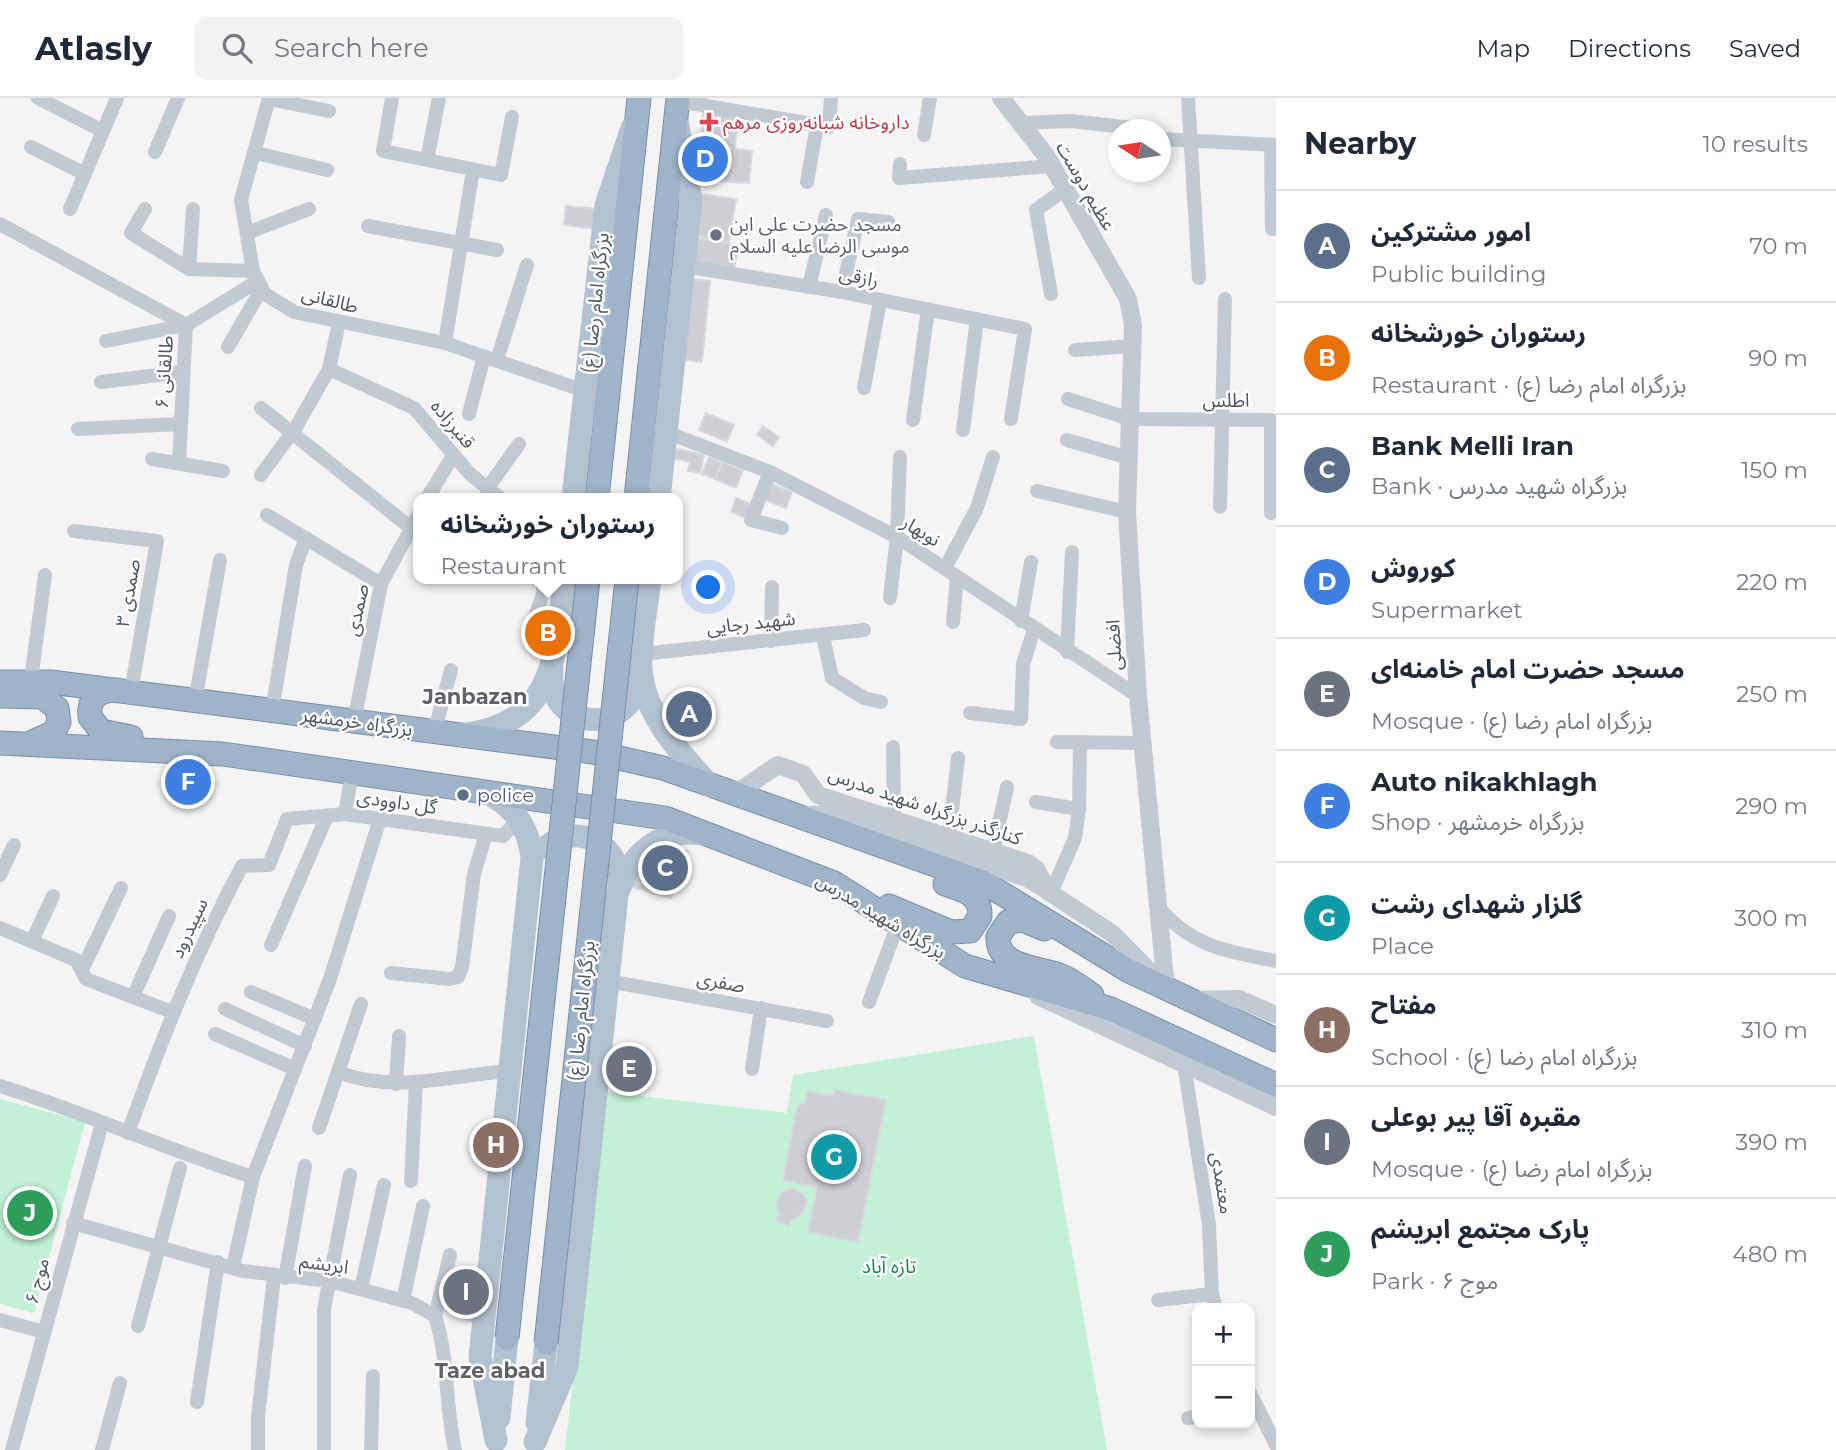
<!DOCTYPE html>
<meta charset="utf-8">
<style>
:root{--surface:#fff;--page:#f2f2f3;--text:#1f2937;--muted:#747a83;--line:#e0e1e3;--accent:#2563eb}
body{margin:0;font-family:Montserrat,"Noto Sans Arabic",sans-serif;background:var(--page);color:var(--text)}
.controls{position:absolute;right:21px;bottom:21px;display:grid;overflow:hidden;border-radius:14px;box-shadow:0 4px 10px #0003}
.controls button{width:63px;height:63px;display:grid;place-items:center;padding:0;border:0;border-bottom:2px solid var(--line);background:var(--surface);color:var(--text);font:35px sans-serif}
.compass{position:absolute;left:1108px;top:21px;width:63px;height:63px;border-radius:50%;background:var(--surface);box-shadow:0 4px 10px #0003;rotate:282deg}
.you{position:absolute;left:709px;top:490px;width:24px;height:24px;margin:-18px;border:5px solid #fff;border-radius:50%;background:#1a73e8;box-shadow:0 0 0 10px #1a73e833}
.badge{display:grid;place-items:center;width:46px;height:46px;border-radius:50%;background:var(--accent);color:#fff;font-size:23px;font-weight:700}
.pin{position:absolute;translate:-50% -50%;border:4px solid #fff;box-shadow:0 2px 7px #0006}
.popup{position:absolute;left:413px;top:395px;width:270px;height:91px;box-sizing:border-box;display:grid;place-content:center;border-radius:14px;background:var(--surface);filter:drop-shadow(0 2px 5px #0005);font-size:23px;white-space:nowrap;color:var(--muted)}
.popup b{font-size:26px;color:var(--text)}
.popup::after{content:'';position:absolute;left:50%;top:100%;margin-left:-14px;border:14px solid transparent;border-top-color:var(--surface)}
.list{margin:0;padding:0;list-style:none}
h2{display:flex;justify-content:space-between;align-items:center;height:91px;margin:0;padding:0 28px;font-size:30px}
h2 small{font-size:23px;font-weight:400;color:var(--muted)}
.list li{display:grid;grid-template-columns:46px 1fr auto;gap:21px;align-items:center;box-sizing:border-box;height:112px;padding:0 28px;border-top:2px solid var(--line)}
.list b{display:block;font-size:26px;white-space:nowrap}
.list p{margin:0;font-size:23px;white-space:nowrap;color:var(--muted)}
.list em{font-size:23px;font-style:normal;color:var(--muted)}
.icon{flex:none;width:38px;height:38px;fill:none;stroke:currentColor;stroke-width:2;stroke-linecap:round;stroke-linejoin:round}
.map{position:relative;flex:none;width:1276px;height:1352px;overflow:hidden}
header{display:flex;align-items:center;gap:42px;box-sizing:border-box;height:98px;padding:0 35px;background:var(--surface);border-bottom:2px solid var(--line)}
header strong{font-size:33px}
nav{display:flex;gap:38px;margin-inline-start:auto;font-size:24px}
.search{width:490px;height:63px;background:var(--page);display:flex;align-items:center;gap:18px;box-sizing:border-box;padding:0 24px;border-radius:14px;color:var(--muted);font-size:26px}
main{display:flex}
aside{flex:1;background:var(--surface)}
.map>svg:first-child{display:block}
</style>
<header>
<strong>Atlasly</strong>
<div class="search"><svg class="icon" aria-label="search" viewBox="0 0 24 24"><circle cx="10" cy="10" r="6"/><path d="M15 15l6 6"/></svg>Search here</div>
<nav><a>Map</a><a>Directions</a><a>Saved</a></nav>
</header>
<main>
<div class="map">
<svg width="1276" height="1352" viewBox="0 0 1276 1352">
<rect width="100%" height="100%" fill="#f5f3f3"/>
<g fill="#c3f1d5">
<path d="M1034,938l73,414h-542l40,-358 182,21 6,-38z"/>
<path d="M0,1001l85,23 -51,191 -34,-9z"/>
</g>
<g fill="#cdcfd5" stroke="#d7d9de" stroke-width="2">
<path d="M703,14l35,3 -3,34 -35,-3z"/>
<path d="M700,48l35,3 -3,33 -35,-3z"/>
<path d="M735,51l17,2 -3,32 -17,-1z"/>
<path d="M696,95l40,6 -7,42 -37,-6z"/>
<path d="M566,108l32,3 -3,20 -31,-4z"/>
<path d="M697,140l41,7 -4,26 -42,-7z"/>
<path d="M693,181l17,2 -8,81 -24,-3z"/>
<path d="M706,315l28,12 -7,17 -28,-12z"/>
<path d="M763,328l16,11 -6,9 -16,-11z"/>
<path d="M669,349l35,8 -4,18 -12,-2 2,-9 -22,-5z"/>
<path d="M709,359l13,5 -7,17 -13,-5z"/>
<path d="M722,364l21,8 -7,18 -21,-9z"/>
<path d="M771,386l21,8 -6,16 -21,-8z"/>
<path d="M736,400l17,7 -5,14 -17,-7z"/>
<path d="M684,605l15,4 -4,20 -18,-6z"/>
<path d="M671,748l17,5 -17,47 -43,-12z"/>
<path d="M835,992l51,10 -28,142 -50,-10 9,-45 -34,-7 14,-74 8,-4 2,-11 27,5z"/>
<path d="M791,1090l12,6 4,9 -6,12 -9,4 -3,7 -13,-5 4,-7 -4,-10 6,-12z"/>
<path d="M453,1169l32,6 -7,52 -32,-15z"/>
</g>
<g fill="none" stroke-linecap="round" stroke-linejoin="round">
<defs>
<g id="trunk">
<path d="M597,400l42,-400"/>
<path d="M636,400l42,-400"/>
<path d="M0,584h51l542,70 70,16 320,114 146,89 147,69"/>
<path d="M117,592c-18,0 -29,8 -27,27l11,14 30,6"/>
<path d="M0,598l42,1 15,11 2,14 -5,10 -24,11"/>
<path d="M0,645l223,11 442,64 169,65 131,83 146,43 165,76"/>
<path d="M889,808l62,26 19,-1 10,-15c1,-22 -17,-26 -35,-32"/>
<path d="M1044,831l-21,-9 -15,2 -10,15c-1,30 39,30 61,38 12,4 23,13 33,20"/>
</g>
</defs>
<use href="#trunk" stroke="#7690ad" stroke-width="25"/>
<g stroke="#c1cad2" stroke-width="14">
<path d="M38,0l65,33"/>
<path d="M269,0l-28,102 12,71 12,23 29,18 151,31 140,48"/>
<path d="M392,0l-9,53 118,24 11,-58"/>
<path d="M1188,0l11,180"/>
<path d="M269,1l60,12"/>
<path d="M678,3l151,26 2,-29"/>
<path d="M1021,25l49,-2 82,9"/>
<path d="M924,37l6,-37"/>
<path d="M1160,41l116,6"/>
<path d="M1271,47l1,84h4"/>
<path d="M31,49l54,27"/>
<path d="M155,54l23,-54"/>
<path d="M256,55l71,17"/>
<path d="M427,62l12,-62"/>
<path d="M900,66l-1,14 153,-12"/>
<path d="M807,84l10,-57"/>
<path d="M70,111l47,-111"/>
<path d="M145,111l-14,24 58,36 64,2"/>
<path d="M0,126l186,101"/>
<path d="M368,128l129,24"/>
<path d="M247,135l62,-24"/>
<path d="M684,168l158,26 183,37 -14,90"/>
<path d="M189,171l4,-60"/>
<path d="M809,189l17,-72"/>
<path d="M842,194l16,-73 30,3"/>
<path d="M1051,196l-15,-84 28,-20"/>
<path d="M106,243l80,-16"/>
<path d="M445,245l28,-173"/>
<path d="M228,249l34,-59"/>
<path d="M1075,252l58,-4"/>
<path d="M497,262l30,-95"/>
<path d="M329,271l85,39 56,66 30,24"/>
<path d="M101,284l82,-10"/>
<path d="M864,290l16,-87"/>
<path d="M1068,301l62,20 141,1v93"/>
<path d="M261,310l150,120"/>
<path d="M469,316l15,-58"/>
<path d="M913,322l15,-111"/>
<path d="M78,331l102,-5"/>
<path d="M963,332l14,-111"/>
<path d="M666,334l104,40 127,65 241,159"/>
<path d="M1067,342l62,18"/>
<path d="M152,361l71,12"/>
<path d="M179,365l7,-138 72,-44"/>
<path d="M770,374l-19,48 31,8"/>
<path d="M261,377l35,-48 33,-58 10,-46"/>
<path d="M487,391l32,-45"/>
<path d="M1037,393l90,21"/>
<path d="M427,400l26,-42"/>
<path d="M1220,409l5,-208"/>
<path d="M267,417l114,69"/>
<path d="M74,433l83,10 -26,151"/>
<path d="M945,470l32,-60 16,-51"/>
<path d="M890,500l7,-61 3,-80"/>
<path d="M1021,523l10,-59"/>
<path d="M953,524l4,-45"/>
<path d="M531,530l12,-34v-15"/>
<path d="M823,538l9,42 32,20 17,4"/>
<path d="M771,543l1,-54"/>
<path d="M1067,554l5,-100"/>
<path d="M642,556l222,-24"/>
<path d="M31,582l14,-105"/>
<path d="M195,603l25,-141"/>
<path d="M272,613l24,-146 10,-27"/>
<path d="M970,615l51,6 2,-55 11,-34"/>
<path d="M354,624l27,-138 38,-70"/>
<path d="M434,635l17,-63"/>
<path d="M1057,644l86,1"/>
<path d="M893,649l1,72"/>
<path d="M1036,704l43,7"/>
<path d="M345,716l7,-42"/>
<path d="M949,739l9,-79"/>
<path d="M993,754l14,-65"/>
<path d="M0,777l14,-30"/>
<path d="M1051,795l24,-55 4,-29 1,-67"/>
<path d="M1159,810c35,40 68,43 117,53"/>
<path d="M0,830l76,32 10,19 86,33"/>
<path d="M32,843l21,-45"/>
<path d="M271,847l56,-129"/>
<path d="M82,872l39,-82"/>
<path d="M391,875l59,6 8,-2 4,-10 12,-93 12,-40"/>
<path d="M608,883l219,40"/>
<path d="M251,894l64,27"/>
<path d="M133,899l36,-81"/>
<path d="M869,904l29,-78"/>
<path d="M225,911l80,37"/>
<path d="M215,936l80,35"/>
<path d="M1184,966l25,161 3,69 4,14"/>
<path d="M752,971l9,-61"/>
<path d="M338,974c55,22 115,3 172,-1"/>
<path d="M396,986l3,-48"/>
<path d="M0,988c86,27 167,64 253,91"/>
<path d="M319,1030l42,-124"/>
<path d="M128,1035c33,-92 68,-181 114,-267l27,-1 18,-46 58,-5 158,22 16,-17"/>
<path d="M411,1083l5,-99"/>
<path d="M73,1125l170,48 86,10 83,22 23,13c14,43 10,90 20,134"/>
<path d="M233,1169l20,-90 77,-198 50,-160"/>
<path d="M285,1180l20,-112"/>
<path d="M361,1191l23,-104"/>
<path d="M1158,1202l54,-6"/>
<path d="M403,1203l20,-95"/>
<path d="M435,1218l15,-61"/>
<path d="M0,1222l44,12"/>
<path d="M138,1228l42,-158"/>
<path d="M1250,1295l26,52"/>
<path d="M197,1304l21,-140"/>
<path d="M1188,1320l9,-1"/>
<path d="M12,1352l90,-327"/>
<path d="M102,1352l18,-67"/>
<path d="M258,1352v-34l16,-139"/>
<path d="M324,1352v-141l26,-134"/>
<path d="M371,1352l2,-74"/>
</g>
<g stroke="#c1cad2" stroke-width="18">
<path d="M1001,0l46,59 81,142 5,26 -6,187 11,184 28,293"/>
<path d="M725,693l16,-1 37,-25 25,9 15,21 210,68 8,6 13,23 64,42 46,47"/>
<path d="M809,717l17,-1 201,64 18,11"/>
<path d="M1038,898l238,111"/>
<path d="M1192,902l47,-1 37,16"/>
</g>
<path stroke="#c1cbd6" stroke-width="19" d="M1180,943l4,23"/>
<g stroke="#b3c2d1" stroke-width="23">
<path d="M573,400l33,-293 26,-77"/>
<path d="M659,400l32,-297 -13,-75"/>
<path d="M650,481c-3,29 -11,63 -9,92 5,47 40,82 69,115"/>
<path d="M552,571c-7,62 82,72 89,2"/>
<path d="M461,637c95,-12 95,-79 103,-156"/>
<path d="M481,693c30,11 48,35 51,67l-52,499 16,83"/>
<path d="M546,749c33,-27 77,-1 73,40"/>
<path d="M499,1320l8,-80"/>
<path d="M537,1325l9,-80"/>
<path d="M535,1344l32,-75 50,-472c13,-40 42,-68 87,-61"/>
</g>
<use href="#trunk" stroke="#9fb4c9" stroke-width="23"/>
<defs>
<g id="trunk-bridge">
<path d="M507,1240l81,-759"/>
<path d="M546,1245l81,-764"/>
</g>
</defs>
<use href="#trunk-bridge" stroke="#7690ad" stroke-width="25" stroke-linecap="butt"/>
<use href="#trunk-bridge" stroke="#9fb4c9" stroke-width="23"/>
</g>
<path fill="#e0444e" stroke="#fff" stroke-width="2.5" d="M705.5 13.5h7v7h7v7h-7v7h-7v-7h-7v-7h7z"/>
<circle fill="#6b7280" stroke="#fff" stroke-width="2.5" cx="716" cy="137" r="7"/>
<circle fill="#5c6f8a" stroke="#fff" stroke-width="2.5" cx="463" cy="697" r="7"/>
<g text-anchor="middle" dominant-baseline="central" stroke-width="5" stroke-linejoin="round" paint-order="stroke">
<g font-size="19" fill="#be3a42" stroke="#fff" text-anchor="start">
<text x="723" y="24">داروخانه شبانه‌روزی مرهم</text>
</g>
<g font-size="19" fill="#4a5661" stroke="#fff">
<text transform="translate(1086 88) rotate(60)">عظیم دوست</text>
<text transform="translate(859 179) rotate(12)">رازقی</text>
<text transform="translate(330 202) rotate(14)">طالقانی</text>
<text transform="translate(595 205) rotate(-84)">بزرگراه امام رضا (ع)</text>
<text transform="translate(164 274) rotate(-86)">طالقانی ۶</text>
<text x="1226" y="302">اطلس</text>
<text transform="translate(453 326) rotate(50)">قنبرزاده</text>
<text transform="translate(921 433) rotate(31)">نوبهار</text>
<text transform="translate(128 495) rotate(-80)">صمدی ۳</text>
<text transform="translate(357 512) rotate(-78)">صمدی</text>
<text transform="translate(751 525) rotate(-6)">شهید رجایی</text>
<text transform="translate(1114 547) rotate(-93)">افضلی</text>
<text transform="translate(357 624) rotate(8)">بزرگراه خرمشهر</text>
<text transform="translate(397 704) rotate(8)">گل داوودی</text>
<text transform="translate(925 708) rotate(19)">کنارگذر بزرگراه شهید مدرس</text>
<text transform="translate(881 818) rotate(31)">بزرگراه شهید مدرس</text>
<text transform="translate(189 830) rotate(-65)">سپیدرود</text>
<text transform="translate(721 884) rotate(10)">صفری</text>
<text transform="translate(581 913) rotate(-84)">بزرگراه امام رضا (ع)</text>
<text transform="translate(1222 1085) rotate(81)">معتمدی</text>
<text transform="translate(324 1166) rotate(8)">ابریشم</text>
<text transform="translate(37 1183) rotate(-75)">موج ۶</text>
</g>
<g font-size="19" fill="#5b616d" stroke="#fff" text-anchor="start">
<text x="730" y="126">مسجد حضرت علی ابن<tspan x="730" dy="22">موسی الرضا علیه السلام</tspan></text>
</g>
<g font-size="19" fill="#4e5e75" stroke="#fff" text-anchor="start">
<text x="477" y="697">police</text>
</g>
<g font-size="19" fill="#17864f" stroke="#fff">
<text x="889" y="1168">تازه آباد</text>
</g>
<g font-size="21" font-weight="bold" fill="#5f6368" stroke="#fff">
<text x="475" y="598">Janbazan</text>
<text x="490" y="1272">Taze abad</text>
</g>
</g>
</svg>
<div class="controls">
<button>+</button>
<button>−</button>
</div>
<svg class="compass" viewBox="-18 -18 36 36"><path d="M0-13l5 13h-10z" fill="#e53935"/><path d="M0 13l5-13h-10z" fill="#747a83"/></svg>
<div class="you"></div>
<div class="pin badge" style="left:689px;top:616px;background:#5c6f8a">A</div>
<div class="pin badge" style="left:548px;top:535px;background:#e8710a">B</div>
<div class="popup"><b>رستوران خورشخانه</b>Restaurant</div>
<div class="pin badge" style="left:665px;top:770px;background:#5c6f8a">C</div>
<div class="pin badge" style="left:705px;top:61px;background:#3f7fe0">D</div>
<div class="pin badge" style="left:629px;top:971px;background:#6b7280">E</div>
<div class="pin badge" style="left:188px;top:684px;background:#3f7fe0">F</div>
<div class="pin badge" style="left:834px;top:1059px;background:#0f9aa8">G</div>
<div class="pin badge" style="left:496px;top:1047px;background:#8d6e63">H</div>
<div class="pin badge" style="left:466px;top:1194px;background:#6b7280">I</div>
<div class="pin badge" style="left:30px;top:1115px;background:#2e9e5b">J</div>
</div>
<aside>
<h2>Nearby<small>10 results</small></h2>
<ul class="list">
<li><span class="badge" style="background:#5c6f8a">A</span><div><b>امور مشترکین</b><p>Public building</p></div><em>70 m</em></li>
<li><span class="badge" style="background:#e8710a">B</span><div><b>رستوران خورشخانه</b><p>Restaurant · بزرگراه امام رضا (ع)</p></div><em>90 m</em></li>
<li><span class="badge" style="background:#5c6f8a">C</span><div><b>Bank Melli Iran</b><p>Bank · بزرگراه شهید مدرس</p></div><em>150 m</em></li>
<li><span class="badge" style="background:#3f7fe0">D</span><div><b>کوروش</b><p>Supermarket</p></div><em>220 m</em></li>
<li><span class="badge" style="background:#6b7280">E</span><div><b>مسجد حضرت امام خامنه‌ای</b><p>Mosque · بزرگراه امام رضا (ع)</p></div><em>250 m</em></li>
<li><span class="badge" style="background:#3f7fe0">F</span><div><b>Auto nikakhlagh</b><p>Shop · بزرگراه خرمشهر</p></div><em>290 m</em></li>
<li><span class="badge" style="background:#0f9aa8">G</span><div><b>گلزار شهدای رشت</b><p>Place</p></div><em>300 m</em></li>
<li><span class="badge" style="background:#8d6e63">H</span><div><b>مفتاح</b><p>School · بزرگراه امام رضا (ع)</p></div><em>310 m</em></li>
<li><span class="badge" style="background:#6b7280">I</span><div><b>مقبره آقا پیر بوعلی</b><p>Mosque · بزرگراه امام رضا (ع)</p></div><em>390 m</em></li>
<li><span class="badge" style="background:#2e9e5b">J</span><div><b>پارک مجتمع ابریشم</b><p>Park · موج ۶</p></div><em>480 m</em></li>
</ul>
</aside>
</main>
